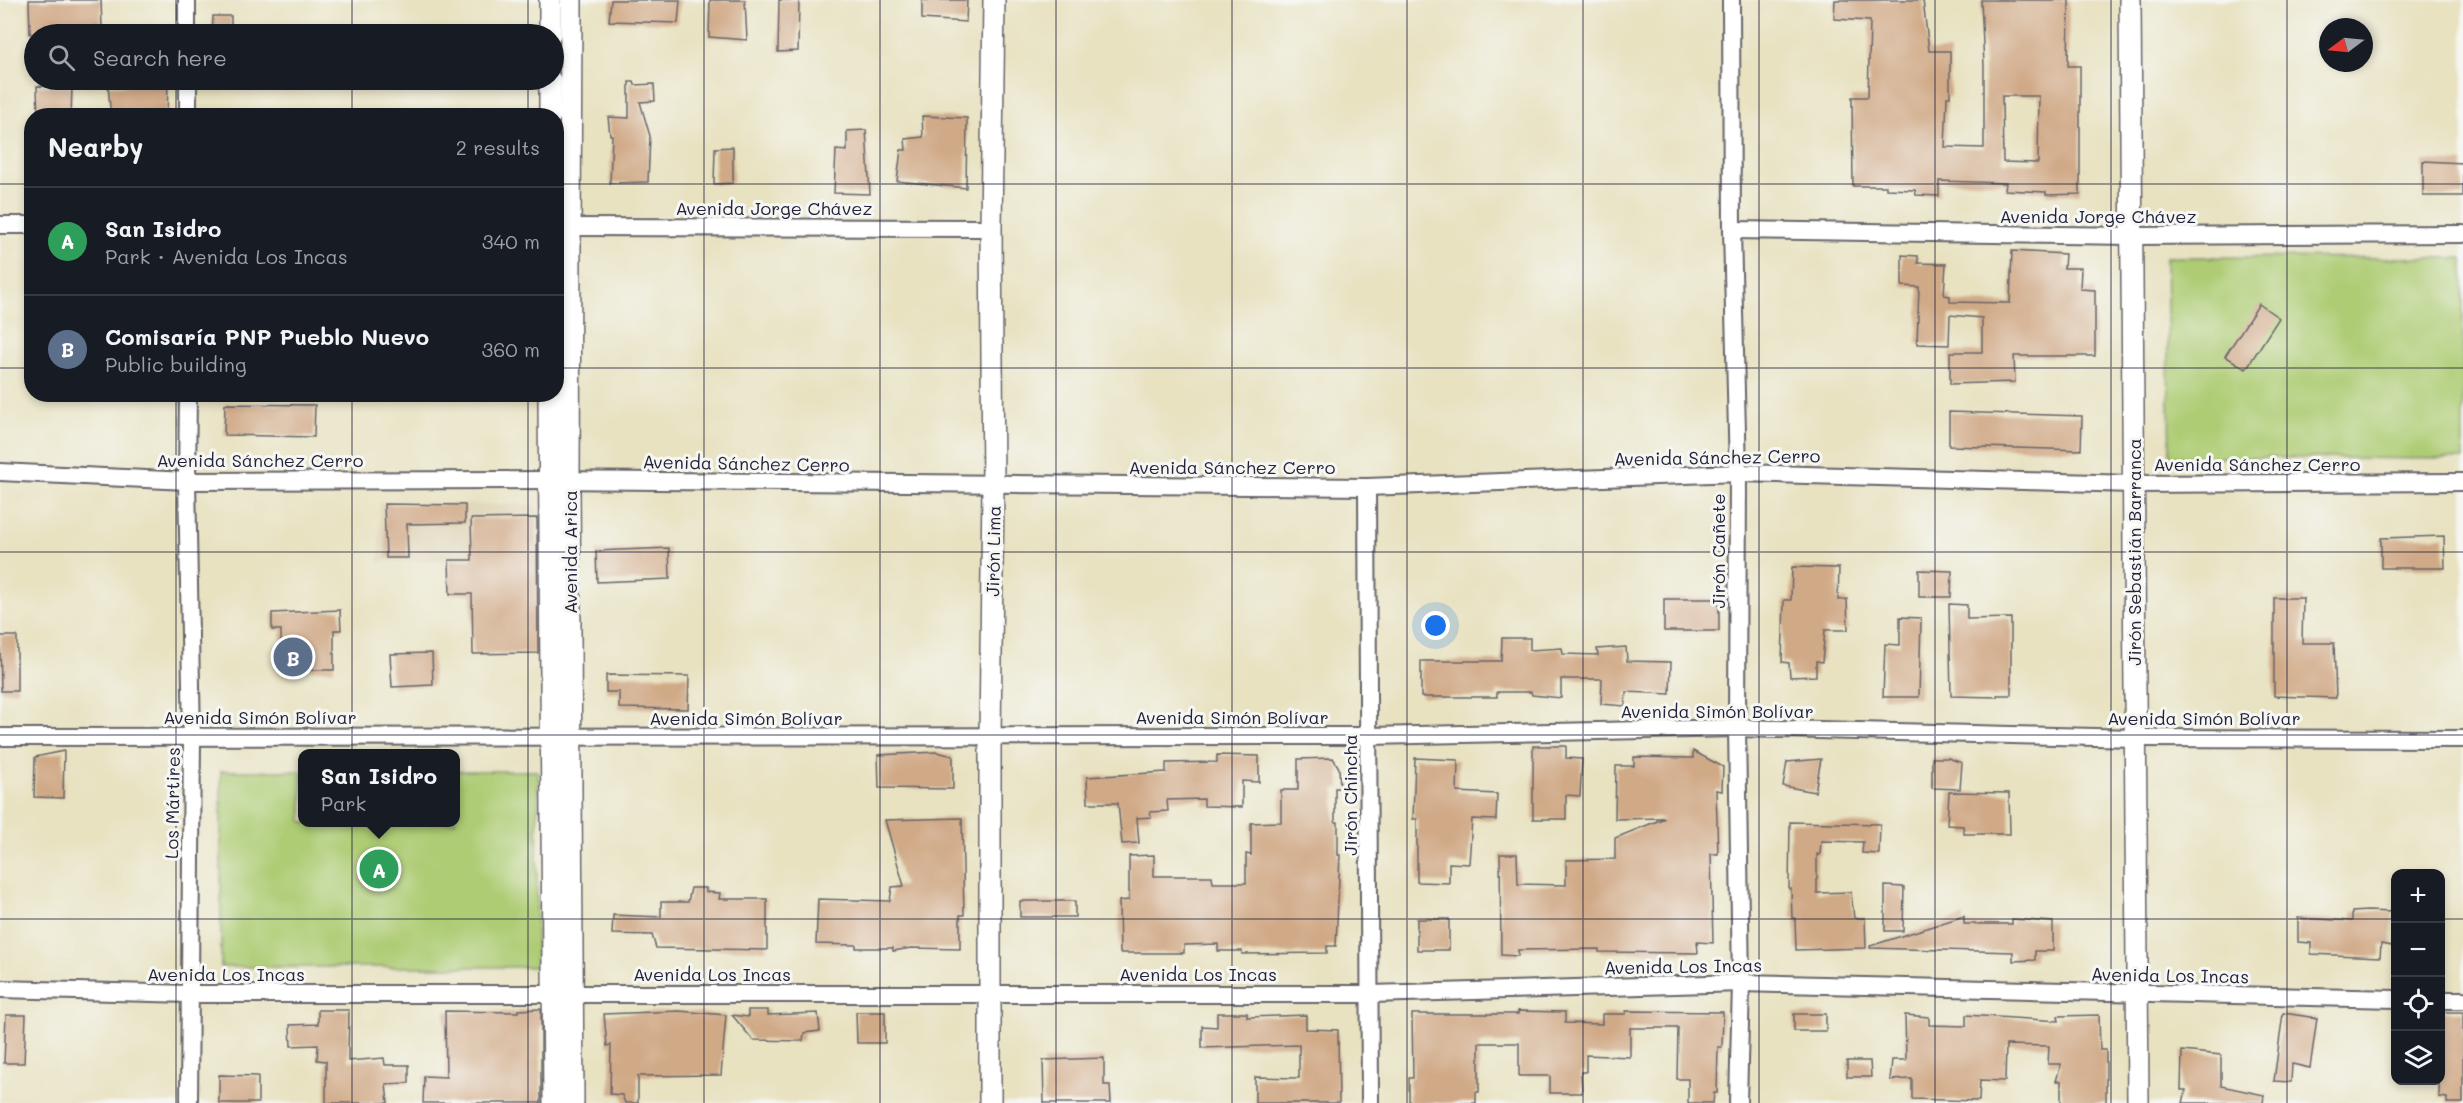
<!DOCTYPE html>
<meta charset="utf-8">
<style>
:root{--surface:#171b24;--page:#242831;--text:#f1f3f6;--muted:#9ea1a6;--line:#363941;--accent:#ea580c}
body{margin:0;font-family:Mali,sans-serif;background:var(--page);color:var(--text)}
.controls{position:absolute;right:18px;bottom:18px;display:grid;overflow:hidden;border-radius:12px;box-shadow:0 3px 9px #0003}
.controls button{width:54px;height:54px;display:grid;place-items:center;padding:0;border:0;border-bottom:2px solid var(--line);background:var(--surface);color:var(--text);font:30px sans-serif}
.compass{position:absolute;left:2319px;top:18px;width:54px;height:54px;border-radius:50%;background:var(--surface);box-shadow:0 3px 9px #0003;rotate:254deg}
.you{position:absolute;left:1436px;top:626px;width:21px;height:21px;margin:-15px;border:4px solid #fff;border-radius:50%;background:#1a73e8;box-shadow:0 0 0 9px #1a73e833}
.badge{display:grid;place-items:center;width:39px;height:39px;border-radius:50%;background:var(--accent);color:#fff;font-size:20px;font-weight:700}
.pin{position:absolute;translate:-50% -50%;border:3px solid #fff;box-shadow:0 2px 6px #0006}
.popup{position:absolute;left:298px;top:749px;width:162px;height:78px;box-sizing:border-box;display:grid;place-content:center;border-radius:12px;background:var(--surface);filter:drop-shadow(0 2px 4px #0005);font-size:20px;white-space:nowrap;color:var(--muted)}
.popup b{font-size:22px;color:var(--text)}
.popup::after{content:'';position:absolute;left:50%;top:100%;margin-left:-12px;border:12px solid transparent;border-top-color:var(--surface)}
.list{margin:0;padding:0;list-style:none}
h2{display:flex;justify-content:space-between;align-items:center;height:78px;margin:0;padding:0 24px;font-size:26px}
h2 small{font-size:20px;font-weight:400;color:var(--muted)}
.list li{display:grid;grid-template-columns:39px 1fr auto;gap:18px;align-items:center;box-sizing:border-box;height:108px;padding:0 24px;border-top:2px solid var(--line)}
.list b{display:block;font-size:22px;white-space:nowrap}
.list p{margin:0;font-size:20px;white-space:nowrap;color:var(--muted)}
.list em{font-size:20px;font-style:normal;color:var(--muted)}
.icon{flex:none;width:33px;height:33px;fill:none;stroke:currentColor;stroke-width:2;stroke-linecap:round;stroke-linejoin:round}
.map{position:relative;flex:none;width:2463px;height:1103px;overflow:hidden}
.search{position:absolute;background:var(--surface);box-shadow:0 3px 9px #0003;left:24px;top:24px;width:540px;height:66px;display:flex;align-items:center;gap:15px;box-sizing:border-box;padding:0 21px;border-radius:33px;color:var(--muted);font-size:22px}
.panel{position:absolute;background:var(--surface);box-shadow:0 3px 9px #0003;left:24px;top:108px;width:540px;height:294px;border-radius:24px}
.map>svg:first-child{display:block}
</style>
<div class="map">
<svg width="2463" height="1103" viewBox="0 0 2463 1103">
<rect width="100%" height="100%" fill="#f6f6f2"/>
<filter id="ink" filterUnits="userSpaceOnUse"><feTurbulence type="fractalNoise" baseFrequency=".0167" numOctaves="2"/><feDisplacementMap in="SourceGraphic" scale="12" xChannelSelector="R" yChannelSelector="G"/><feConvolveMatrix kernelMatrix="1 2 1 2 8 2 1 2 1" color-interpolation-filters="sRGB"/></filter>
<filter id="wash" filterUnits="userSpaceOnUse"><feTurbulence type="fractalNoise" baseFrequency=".008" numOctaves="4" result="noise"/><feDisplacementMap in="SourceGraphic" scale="24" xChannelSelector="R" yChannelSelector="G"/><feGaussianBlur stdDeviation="1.35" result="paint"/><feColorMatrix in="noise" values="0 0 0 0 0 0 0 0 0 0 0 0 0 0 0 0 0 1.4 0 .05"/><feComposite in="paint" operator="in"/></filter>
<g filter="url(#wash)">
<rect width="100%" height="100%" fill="#e8e2c1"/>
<path fill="#dfd3b5" d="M380,503l152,2 13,10v42l-166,5z"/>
<g fill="#adcc73" stroke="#687757" stroke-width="1.5">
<path d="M2166,257l297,1v201l-293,-2z"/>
<path d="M221,771h81v51h153l1,-51h82l-2,196h-315z"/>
</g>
<g id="blocks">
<g fill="#d0a986" fill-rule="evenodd">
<path d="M29,0h72l1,28 -6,-2 -3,7 -63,1z"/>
<path d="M611,0h69l-2,23 -69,-2z"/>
<path d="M710,0h35l2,40 -38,-3z"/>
<path d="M779,0h20l-1,51 -20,1z"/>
<path d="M922,0h45l-1,22 -44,-3z"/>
<path d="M1835,0h88l6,51h21v46h-3l-2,50 39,1v-82l-3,-66h88l-1,66h12v128l-34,1v-3l-41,-2 1,-7 -67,-2v15l-23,-1 -1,-5 -29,-1v-3h-33l-1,-89h16l2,-76 -36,-2zM2002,96h37l-1,67 -35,-1z"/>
<path d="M213,16h18v17h-19z"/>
<path d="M629,82h5l1,3 19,-1 1,17 -15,1 10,34 -2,46 -38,1 2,-48h-2l-2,-18 21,1z"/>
<path d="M168,84l-1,32h-56l-3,-30z"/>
<path d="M37,86l35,1 -1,29h-33z"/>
<path d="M922,116l45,2 -1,70 -69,-7 4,-31h5l-1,-11 18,-2z"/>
<path d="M866,130l4,64 -36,-1 2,-43 11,1v-20z"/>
<path d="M733,147v36l-19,1 1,-36z"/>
<path d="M2423,161l40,2v33h-40z"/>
<path d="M2012,251l53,3 -1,14h17l-1,21 15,1v66h-81l1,26 -65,2v-32h32v-34l-32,-3 -1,30 -32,-1 2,-57 -17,-1v-31l16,1v7l28,1 -2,31 6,1v6l60,1z"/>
<path d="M2259,304l20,14 -33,51 -21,-13z"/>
<path d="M225,404l90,1 -1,32 -90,-2z"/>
<path d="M1949,412l133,4 -1,34 -132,-4z"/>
<path d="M384,504l81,1v18l-58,1 1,34h-22z"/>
<path d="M537,518l1,135 -65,1 -1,-60h-22l-1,-34h23l-1,-41z"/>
<path d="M2444,536l1,32h-64v-30z"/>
<path d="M669,548l1,31 -73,3 -1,-31z"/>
<path d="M1792,567l47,1 -1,32 9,-1 1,31h-23l-3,32 -6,-1v15l-26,1 -1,-14 -7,-1 2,-62h7z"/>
<path d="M1919,570l33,1 -1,26h-32z"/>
<path d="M2274,598h29l-1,45h32l2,55 -62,-2z"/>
<rect x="1664" y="599" width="55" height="32"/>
<path d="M1949,604l18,1v14l44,-1v77h-14v2l-46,-1z"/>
<path d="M340,610l1,20h-7v40h-53v-40h-9v-17z"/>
<path d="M1900,617l21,1 -2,79h-36l2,-53 15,1z"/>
<path d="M0,636h17v55h-16z"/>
<path d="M1502,638h28v12l32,-2 1,6 35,1 -1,-6 29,-2 1,14 44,1 -1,32 -44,-2 -1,14 -24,-2 1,-25h-41v19l-29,-3 -1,-3h-34v5h-76v-36h80z"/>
<path d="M432,653l1,32 -41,2 -2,-33z"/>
<path d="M606,675l83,1 -1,33 -69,-1v-16h-13z"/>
<path d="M1533,746h33v12l16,1 -2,37 -14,-1v24h-33z"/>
<path d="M64,751l-1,47 -29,-1 1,-40z"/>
<path d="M1693,751l30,16 -1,24 -6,-1 2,64h-7l2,89 -16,-1 1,11 -99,-1v-3l-81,1v6l-17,-1 -1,-101h17l1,30 48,1v-25l49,-1v-21l50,-20 -50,1 1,-53h18v-9l59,1z"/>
<path d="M937,752l16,4v33l-74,-1 -1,-33z"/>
<path d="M1217,755l42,1v26l-17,-1v26l-38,-1v-7l-37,1 1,11 -18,1 1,5 -14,1 2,25 -17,1 -4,-41h-30l-1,-26 79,-5v-9l51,-1z"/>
<path d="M1333,758l6,10 1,20h-5v34h3v33h2l-4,91h-9v7l-85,1v-3h-24v-7l-34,1v8h-64l-1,-52 10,-1v-44l25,-1v21h58l1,7h33v-29l5,1v-32l30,-1v-32h17v-31z"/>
<path d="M1415,758l43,2 -1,32 40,2 -1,26 -24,-1 -3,45 -20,-1v20l-32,-1v-63h-4z"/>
<path d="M1932,758h16l14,5 -2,26 -28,-1z"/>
<path d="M1821,759l-6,33 -32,-6 4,-24z"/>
<path d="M1949,792l60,1 1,41h-46l-1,-8 -16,-1z"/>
<path d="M962,818l2,97h-4v34l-49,-1 -18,3v-3h-37v-3l-40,-1 2,-45 72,2 2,-14 12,-1 -19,-66z"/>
<path d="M1790,822l90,2 -1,30 -17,-1 1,-11 -42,-1 -1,14 -3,-1v39l34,-1 3,26h11l1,30 -70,2 -1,-32h-3l-1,-29h-2z"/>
<path d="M1885,886l19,1 -1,44h-18z"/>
<path d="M691,888h15v4l14,1 -1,6h48v51l-111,-2 -4,-13 -40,-1 1,-19 48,2v-15h27z"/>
<rect x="1020" y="901" width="55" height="16"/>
<path d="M2367,911l25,1v34l-11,-2 -1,13 -69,-3v-11l-13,-1v-24l54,3v-9z"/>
<path d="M1964,916v8h48v-5l41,3v29h-18v9l-22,1v-9l-143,-4v-2z"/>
<rect x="1417" y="919" width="32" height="31"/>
<path d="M541,1009v94h-118l1,-27 22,1 -1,-66 73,1v-2z"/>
<path d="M318,1010h31l-1,51 36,-3 1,7h24v18l-23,1 2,19h-62v-42l-9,-1 1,-15 -27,1 -1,-21 28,-1z"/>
<path d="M748,1010h20v5l50,-2 2,18 -16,2 -1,8 -50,-1 -21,-25 16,2z"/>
<path d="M679,1011l47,4 -5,60 -83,1v27h-13l-3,-8 -12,-1 1,-49 -4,1 -3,-32z"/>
<path d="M1518,1011l47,1v11l37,1v-10h24v-3l97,1 -1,35h-4l-1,46h-3l-1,10h-25v-24h-11l1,-51h-48v29l-44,-2v17h-5l1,21h-32v-17h-31v-33h-40v49h-3v11h-67v-25h4l-1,-64h106z"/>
<path d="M856,1012h29v31h-28z"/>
<path d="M2440,1012h23v91h-16v-5l-8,-1z"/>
<path d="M1217,1013h30v4l59,-2v14l32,1 1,73h-84v-26l44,1v-33l-97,3v-22l15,1z"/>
<path d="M2283,1013l34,5 -7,50 -18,-4 -1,18 -17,-1z"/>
<rect x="1794" y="1014" width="32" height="17"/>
<path d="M6,1015h20l-2,48h-20z"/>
<path d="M1905,1015l24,2v8l37,1v-11l93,6 -1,-5 41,-1 1,35h6v53h-45v-22h-5l5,-17h-13l1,-18 -43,-1 -1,36 -25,-1 -1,21 -67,-2v-20l-22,1 2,-20h14z"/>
<path d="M2182,1051l39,4v31l43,9 -1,8h-80l3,-13h-5z"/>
<path d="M1104,1058v27h6l1,18h-67l-1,-43z"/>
<path d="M1847,1061h23l1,16h-24z"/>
<path d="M219,1075l39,1v27h-39z"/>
</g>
</g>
</g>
<g filter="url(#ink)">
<use href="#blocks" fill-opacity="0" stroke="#67656a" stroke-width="1.5"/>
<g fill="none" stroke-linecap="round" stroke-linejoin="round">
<defs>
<g id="minor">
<path d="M187,0v34"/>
<path d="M1731,0l1,230 6,243 -1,255 4,255 -3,120"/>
<path d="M188,80v36"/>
<path d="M0,225h32"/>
<path d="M556,227l435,1"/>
<path d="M1732,230l400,6 331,-2"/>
<path d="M188,394l-1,87 5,256 -3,366"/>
<path d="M0,472l187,9 361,-1 819,7 371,-14 395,11 330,-2"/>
<path d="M1367,487l3,616"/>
<path d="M0,737l1370,-1 367,-8 398,10 328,1"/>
<path d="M0,989l190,5h1181l370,-11 655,16"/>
<path d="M2440,1000h23"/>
</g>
<g id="tertiary">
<path d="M571,0l-2,480 4,623"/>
<path d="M2130,0l8,1103"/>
<path d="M550,34v-34"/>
<path d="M550,116v-36"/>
<path d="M549,394l5,709"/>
<path d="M990,1103v-366l3,-252 -2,-257 3,-228"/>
</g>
</defs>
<use href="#minor" stroke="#67656a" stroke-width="20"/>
<use href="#tertiary" stroke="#67656a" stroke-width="24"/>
<use href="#minor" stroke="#fff" stroke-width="16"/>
<use href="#tertiary" stroke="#fff" stroke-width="21"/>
</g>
</g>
<path fill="none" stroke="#22223b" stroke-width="1.5" stroke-opacity="0.55" d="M176,0v34M352,0v34M528,0v34M704,0v1103M880,0v1103M1056,0v1103M1232,0v1103M1407,0v1103M1583,0v1103M1759,0v1103M1935,0v1103M2111,0v1103M2287,0v1103M176,80v36M352,80v36M528,80v36M0,184h32M556,184h1907M0,368h32M556,368h1907M176,394v709M352,394v709M528,394v709M0,552h2463M0,735h2463M0,919h2396M2440,919h23"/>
<g text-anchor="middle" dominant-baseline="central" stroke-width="6" stroke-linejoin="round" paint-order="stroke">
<g font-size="18" fill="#22223b" stroke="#f6f6f2">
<text x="774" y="208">Avenida Jorge Chávez</text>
<text x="2098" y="216">Avenida Jorge Chávez</text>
<text transform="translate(1717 457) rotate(-1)">Avenida Sánchez Cerro</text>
<text x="260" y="460">Avenida Sánchez Cerro</text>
<text transform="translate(746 463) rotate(1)">Avenida Sánchez Cerro</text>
<text x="2257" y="464">Avenida Sánchez Cerro</text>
<text x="1232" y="467">Avenida Sánchez Cerro</text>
<text transform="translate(993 551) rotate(-89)">Jirón Lima</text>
<text transform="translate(1718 551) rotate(-90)">Jirón Cañete</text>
<text transform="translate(570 552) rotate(-90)">Avenida Arica</text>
<text transform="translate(2134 552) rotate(-90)">Jirón Sebastián Barranca</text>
<text x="1717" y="711">Avenida Simón Bolívar</text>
<text x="260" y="717">Avenida Simón Bolívar</text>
<text x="1232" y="717">Avenida Simón Bolívar</text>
<text x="746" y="718">Avenida Simón Bolívar</text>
<text x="2204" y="718">Avenida Simón Bolívar</text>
<text transform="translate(1350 795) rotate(-90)">Jirón Chincha</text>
<text transform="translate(172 803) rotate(-89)">Los Mártires</text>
<text transform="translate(1683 966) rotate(-1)">Avenida Los Incas</text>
<text x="226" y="974">Avenida Los Incas</text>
<text x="712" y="974">Avenida Los Incas</text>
<text x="1198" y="974">Avenida Los Incas</text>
<text transform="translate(2170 975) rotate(1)">Avenida Los Incas</text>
</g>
</g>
</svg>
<div class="controls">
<button>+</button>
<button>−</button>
<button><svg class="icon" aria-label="locate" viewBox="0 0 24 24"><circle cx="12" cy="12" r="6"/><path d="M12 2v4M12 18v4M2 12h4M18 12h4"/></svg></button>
<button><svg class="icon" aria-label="layers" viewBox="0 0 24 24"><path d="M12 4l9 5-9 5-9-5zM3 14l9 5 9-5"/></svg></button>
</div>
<svg class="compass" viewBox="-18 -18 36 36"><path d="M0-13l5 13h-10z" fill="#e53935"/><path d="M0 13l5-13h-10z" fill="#9ea1a6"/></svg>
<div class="you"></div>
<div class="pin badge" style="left:379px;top:869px;background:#2e9e5b">A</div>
<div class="popup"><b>San Isidro</b>Park</div>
<div class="pin badge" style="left:293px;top:657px;background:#5c6f8a">B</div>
<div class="search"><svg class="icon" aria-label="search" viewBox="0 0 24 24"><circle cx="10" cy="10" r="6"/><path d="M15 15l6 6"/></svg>Search here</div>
<section class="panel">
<h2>Nearby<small>2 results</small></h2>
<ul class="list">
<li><span class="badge" style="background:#2e9e5b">A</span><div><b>San Isidro</b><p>Park · Avenida Los Incas</p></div><em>340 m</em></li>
<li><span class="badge" style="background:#5c6f8a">B</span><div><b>Comisaría PNP Pueblo Nuevo</b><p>Public building</p></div><em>360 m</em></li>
</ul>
</section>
</div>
